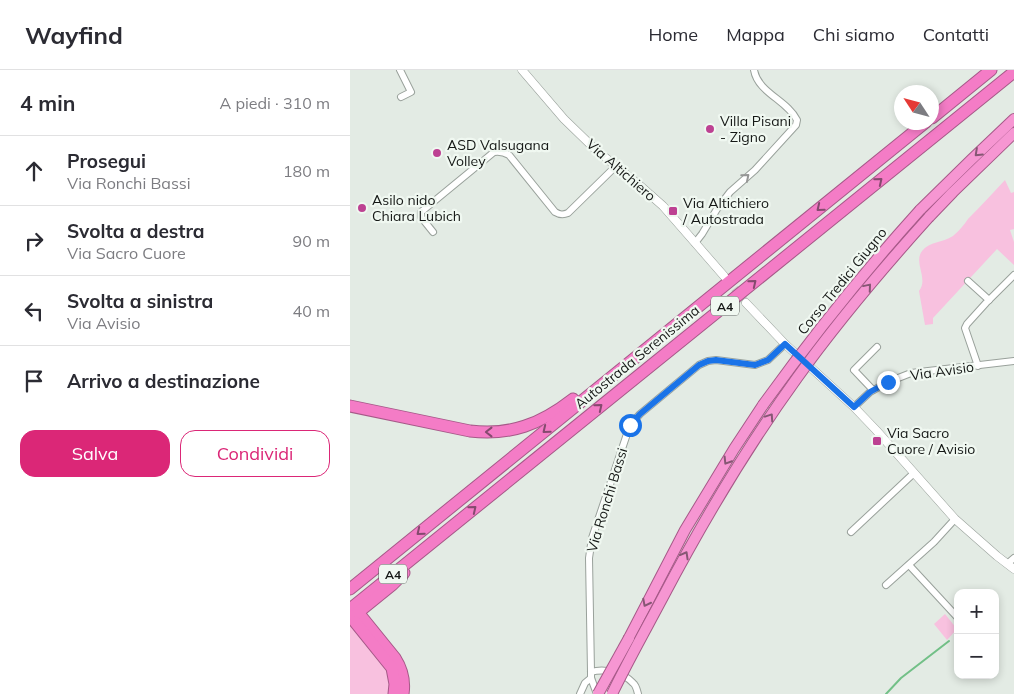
<!DOCTYPE html>
<html lang="it">
<meta charset="utf-8">
<style>
:root{--surface:#fff;--page:#f2f2f3;--text:#2b2b33;--muted:#7c7c81;--line:#e1e1e2;--accent:#db2777}
body{margin:0;font-family:Mulish,sans-serif;background:var(--page);color:var(--text)}
.controls{position:absolute;right:15px;bottom:15px;display:grid;overflow:hidden;border-radius:10px;box-shadow:0 2px 8px #0003}
.controls button{width:45px;height:45px;display:grid;place-items:center;padding:0;border:0;border-bottom:1px solid var(--line);background:var(--surface);color:var(--text);font:25px sans-serif}
.compass{position:absolute;left:544px;top:15px;width:45px;height:45px;border-radius:50%;background:var(--surface);box-shadow:0 2px 8px #0003;rotate:306deg}
.stop{position:absolute;width:15px;height:15px;margin:-11px;border:4px solid #1a73e8;border-radius:50%;background:#fff}
.stop.end{background:#1a73e8;border-color:#fff;box-shadow:0 1px 5px #0008}
.list{margin:0;padding:0;list-style:none}
h2{display:flex;justify-content:space-between;align-items:center;height:65px;margin:0;padding:0 20px;font-size:21px}
h2 small{font-size:16px;font-weight:400;color:var(--muted)}
.list li{display:grid;grid-template-columns:32px 1fr auto;gap:15px;align-items:center;box-sizing:border-box;height:70px;padding:0 20px;border-top:1px solid var(--line)}
.list b{display:block;font-size:19px;white-space:nowrap}
.list p{margin:0;font-size:16px;white-space:nowrap;color:var(--muted)}
.list em{font-size:16px;font-style:normal;color:var(--muted)}
.actions{display:flex;gap:10px;padding:15px 20px}
.actions a{flex:1;padding:11px 0;border:1px solid var(--accent);border-radius:15px;text-align:center;font-size:18px;color:var(--accent)}
.actions .main{background:var(--accent);color:#fff}
.icon{flex:none;width:28px;height:28px;fill:none;stroke:currentColor;stroke-width:2;stroke-linecap:round;stroke-linejoin:round}
.map{position:relative;flex:none;width:664px;height:624px;overflow:hidden}
header{display:flex;align-items:center;gap:30px;box-sizing:border-box;height:70px;padding:0 25px;background:var(--surface);border-bottom:1px solid var(--line)}
header strong{font-size:24px}
nav{display:flex;gap:28px;margin-inline-start:auto;font-size:18px}
main{display:flex}
aside{flex:1;background:var(--surface)}
.map>svg:first-child{display:block}
</style>
<header>
<strong>Wayfind</strong>
<nav><a>Home</a><a>Mappa</a><a>Chi siamo</a><a>Contatti</a></nav>
</header>
<main>
<aside>
<h2>4 min<small>A piedi · 310 m</small></h2>
<ul class="list">
<li><svg class="icon" aria-label="ahead" viewBox="0 0 24 24"><path d="M12 20V5M6 11l6-6 6 6"/></svg><div><b>Prosegui</b><p>Via Ronchi Bassi</p></div><em>180 m</em></li>
<li><svg class="icon" aria-label="right" viewBox="0 0 24 24"><path d="M7 20v-9h11M14 6l5 5-5 5"/></svg><div><b>Svolta a destra</b><p>Via Sacro Cuore</p></div><em>90 m</em></li>
<li><svg class="icon" aria-label="left" viewBox="0 0 24 24"><path d="M17 20v-9H6M10 6l-5 5 5 5"/></svg><div><b>Svolta a sinistra</b><p>Via Avisio</p></div><em>40 m</em></li>
<li><svg class="icon" aria-label="arrive" viewBox="0 0 24 24"><path d="M6 21V4h12l-3 4 3 4H6"/></svg><div><b>Arrivo a destinazione</b></div></li>
</ul>
<div class="actions"><a class="main">Salva</a><a>Condividi</a></div>
</aside>
<div class="map">
<svg width="664" height="624" viewBox="0 0 664 624">
<rect width="100%" height="100%" fill="#e3ebe4"/>
<g fill="#f8c1df">
<path d="M655,110l6,13 3,-1v37l-4,1 4,12v23l-17,-16 -64,69v6l-8,1 -6,-34c10,-13 -6,-28 3,-40 8,-10 20,-8 31,-15 5,-4 11,-11 15,-17 13,-13 25,-26 37,-39z"/>
<path d="M595,544l12,15 -10,11 -13,-16z"/>
<path d="M0,554l38,44 2,26h-40z"/>
</g>
<g fill="none" stroke-linecap="round" stroke-linejoin="round">
<path stroke="#72c087" stroke-width="2" d="M536,624l15,-16 48,-37"/>
<path stroke="#c4cbc5" stroke-width="8" stroke-dasharray="8 4" stroke-linecap="butt" d="M377,209l19,24"/>
<defs>
<g id="minor">
<path d="M50,0l11,22 -10,5"/>
<path d="M83,162l-12,-15v-5l73,-60c6,-1 10,0 15,3l46,57c5,3 8,3 13,1l48,-47"/>
<path d="M345,173l7,-9 15,-25 13,-17 25,-22 41,-45 1,-5c-10,-20 -39,-27 -43,-50"/>
<path d="M618,211l21,19"/>
<path d="M628,296l-12,-35 -1,-3 2,-4 19,-21 28,-28"/>
<path d="M523,320l-19,-20 23,-23"/>
<path d="M504,337l16,-15 18,-10 23,-9 103,-12"/>
<path d="M501,462l63,-59"/>
<path d="M657,494l7,-6"/>
<path d="M559,495l49,53"/>
<path d="M536,515l48,-43 21,-23"/>
<path d="M241,602c13,-4 32,0 42,11 3,2 4,7 5,11"/>
<path d="M230,624l5,-11 6,-5"/>
<path d="M247,624l-6,-16v-6l-2,-114 3,-20 38,-113 10,-11 59,-49 9,-4 8,-1 39,5 13,-5 17,-16"/>
</g>
<g id="tertiary">
<path d="M172,0l42,49 32,31 42,34 25,22 61,70"/>
<path d="M396,233l39,41 69,63 22,23 79,89 42,37 17,13"/>
</g>
<g id="trunk">
<path d="M570,140l52,-51 42,-40"/>
<path d="M579,147l24,-25 61,-59"/>
<path d="M279,568l56,-108 49,-81 29,-44"/>
</g>
<g id="motorway">
<path d="M582,48l59,-48"/>
<path d="M0,336l120,25c40,5 71,-7 103,-32"/>
<path d="M0,519l576,-467"/>
<path d="M0,539l664,-537"/>
<path d="M11,546l34,42c7,11 10,23 8,36"/>
<path d="M0,549l42,-34 12,-12"/>
<path d="M5,552l37,46 3,16 -1,10"/>
</g>
</defs>
<use href="#minor" stroke="#99a19b" stroke-width="8"/>
<use href="#tertiary" stroke="#99a19b" stroke-width="9"/>
<use href="#trunk" stroke="#a65988" stroke-width="12"/>
<use href="#motorway" stroke="#a65988" stroke-width="13"/>
<use href="#minor" stroke="#fff" stroke-width="6"/>
<use href="#tertiary" stroke="#fff" stroke-width="8"/>
<use href="#trunk" stroke="#f696d2" stroke-width="10"/>
<use href="#motorway" stroke="#f47cc6" stroke-width="11"/>
<defs>
<g id="trunk-bridge">
<path d="M413,335c49,-68 101,-133 157,-195"/>
<path d="M248,624l31,-56"/>
<path d="M262,624c16,-33 34,-65 51,-97 40,-76 84,-150 134,-219 41,-57 86,-110 132,-161"/>
</g>
</defs>
<use href="#trunk-bridge" stroke="#a65988" stroke-width="12" stroke-linecap="butt"/>
<use href="#trunk-bridge" stroke="#f696d2" stroke-width="10"/>
</g>
<defs><path id="oneway-chevron" d="M-2-3.5L2.5 0L-2 3.5" fill="none" stroke-width="1.6" stroke-linecap="round" stroke-linejoin="round" transform="scale(1.25)"/></defs>
<g stroke="#865774">
<use href="#oneway-chevron" transform="translate(628 83) rotate(137)"/>
<use href="#oneway-chevron" transform="translate(518 217) rotate(-50)"/>
<use href="#oneway-chevron" transform="translate(420 347) rotate(-56)"/>
<use href="#oneway-chevron" transform="translate(377 391) rotate(122)"/>
<use href="#oneway-chevron" transform="translate(335 485) rotate(-61)"/>
<use href="#oneway-chevron" transform="translate(296 533) rotate(117)"/>
</g>
<use stroke="#969796" href="#oneway-chevron" transform="translate(396 107) rotate(-40)"/>
<g stroke="#844a6e">
<use href="#oneway-chevron" transform="translate(529 111) rotate(-39)"/>
<use href="#oneway-chevron" transform="translate(470 138) rotate(141)"/>
<use href="#oneway-chevron" transform="translate(403 213) rotate(-39)"/>
<use href="#oneway-chevron" transform="translate(249 337) rotate(-39)"/>
<use href="#oneway-chevron" transform="translate(196 360) rotate(141)"/>
<use href="#oneway-chevron" transform="translate(139 362) rotate(-180)"/>
<use href="#oneway-chevron" transform="translate(123 439) rotate(-39)"/>
<use href="#oneway-chevron" transform="translate(70 462) rotate(141)"/>
</g>
<g fill="none" stroke-linecap="round" stroke-linejoin="round">
<path stroke="#1a73e8" stroke-width="6" d="M280,355l10,-11 59,-49 9,-4 8,-1 39,5 13,-5 17,-16 69,63 16,-15 18,-10"/>
</g>
<g fill="#bd4192" stroke="#f0f8f1" stroke-width="2">
<circle cx="360" cy="59" r="5"/>
<circle cx="87" cy="83" r="5"/>
<circle cx="12" cy="138" r="5"/>
<rect x="318" y="136" width="10" height="10" rx="2.5"/>
<rect x="522" y="366" width="10" height="10" rx="2.5"/>
</g>
<g text-anchor="middle" dominant-baseline="central" stroke-width="4.5" stroke-linejoin="round" paint-order="stroke">
<g fill="#f0f8f1" stroke="#575b58" stroke-width="1">
<rect x="361" y="226.5" width="28" height="19" rx="4"/>
<rect x="29" y="494.5" width="28" height="19" rx="4"/>
</g>
<g font-size="12" font-weight="bold" fill="#151816">
<text x="375" y="236">A4</text>
<text x="43" y="504">A4</text>
</g>
<g font-size="14" fill="#151816" stroke="#f0f8f1" text-anchor="start">
<text x="370" y="51">Villa Pisani<tspan x="370" dy="16">- Zigno</tspan></text>
<text x="97" y="75">ASD Valsugana<tspan x="97" dy="16">Volley</tspan></text>
<text x="22" y="130">Asilo nido<tspan x="22" dy="16">Chiara Lubich</tspan></text>
<text x="333" y="133">Via Altichiero<tspan x="333" dy="16">/ Autostrada</tspan></text>
<text x="537" y="363">Via Sacro<tspan x="537" dy="16">Cuore / Avisio</tspan></text>
</g>
<g font-size="14" fill="#151816" stroke="#f0f8f1">
<text transform="translate(271 100) rotate(41)">Via Altichiero</text>
<text transform="translate(492 211) rotate(-51)">Corso Tredici Giugno</text>
<text transform="translate(287 287) rotate(-39)">Autostrada Serenissima</text>
<text transform="translate(592 301) rotate(-8)">Via Avisio</text>
<text transform="translate(257 430) rotate(-73)">Via Ronchi Bassi</text>
</g>
</g>
</svg>
<div class="controls">
<button>+</button>
<button>−</button>
</div>
<svg class="compass" viewBox="-18 -18 36 36"><path d="M0-13l5 13h-10z" fill="#e53935"/><path d="M0 13l5-13h-10z" fill="#7c7c81"/></svg>
<div class="stop" style="left:280px;top:355px"></div>
<div class="stop end" style="left:538px;top:312px"></div>
</div>
</main>
